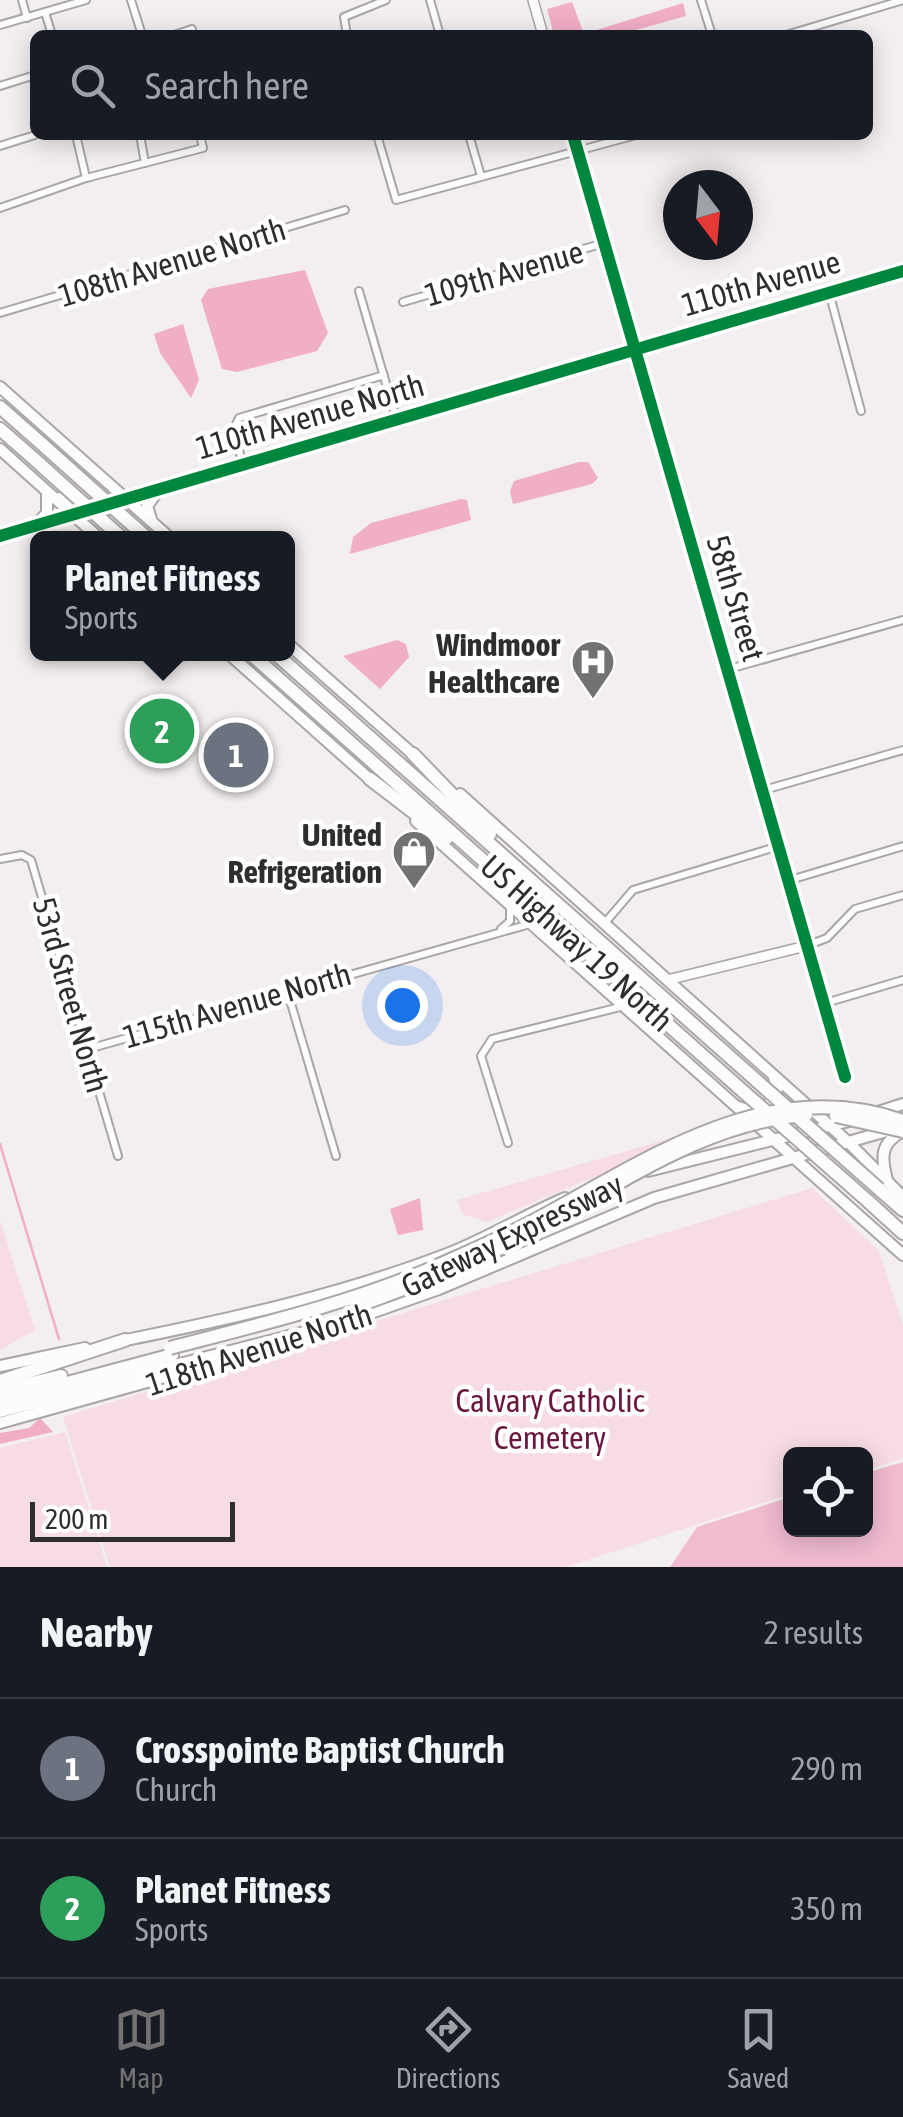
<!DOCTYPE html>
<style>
:root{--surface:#171b24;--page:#242831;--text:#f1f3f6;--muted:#9ea1a6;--line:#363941;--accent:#747172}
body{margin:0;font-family:"Asap Condensed",sans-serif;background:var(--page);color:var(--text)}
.controls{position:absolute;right:30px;bottom:30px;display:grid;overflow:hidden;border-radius:15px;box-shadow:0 5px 25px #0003}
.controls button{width:90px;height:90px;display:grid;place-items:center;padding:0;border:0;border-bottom:2px solid var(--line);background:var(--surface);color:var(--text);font:50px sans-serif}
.compass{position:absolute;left:663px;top:170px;width:90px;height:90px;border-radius:50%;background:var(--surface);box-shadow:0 5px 25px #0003;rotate:164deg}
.scale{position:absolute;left:30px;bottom:25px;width:205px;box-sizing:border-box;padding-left:10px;border:5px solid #302d2e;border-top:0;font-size:28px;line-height:35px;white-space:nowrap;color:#302d2e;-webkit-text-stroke:8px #fff;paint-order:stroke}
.you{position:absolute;left:402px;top:1005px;width:35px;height:35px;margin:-25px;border:8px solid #fff;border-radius:50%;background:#1a73e8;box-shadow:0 0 0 15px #1a73e833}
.badge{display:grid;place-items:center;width:65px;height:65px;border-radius:50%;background:var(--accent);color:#fff;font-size:32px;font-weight:700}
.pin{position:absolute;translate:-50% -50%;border:5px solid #fff;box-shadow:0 2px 10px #0006}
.popup{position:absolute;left:30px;top:531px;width:265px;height:130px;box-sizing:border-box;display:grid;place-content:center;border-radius:15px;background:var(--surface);filter:drop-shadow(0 2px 8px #0005);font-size:32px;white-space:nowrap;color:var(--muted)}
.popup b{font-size:38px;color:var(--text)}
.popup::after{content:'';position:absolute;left:50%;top:100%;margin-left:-20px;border:20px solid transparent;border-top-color:var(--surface)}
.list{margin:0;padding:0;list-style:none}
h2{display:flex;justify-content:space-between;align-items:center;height:130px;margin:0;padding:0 40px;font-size:42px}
h2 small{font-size:32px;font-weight:400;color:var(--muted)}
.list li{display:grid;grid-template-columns:65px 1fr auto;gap:30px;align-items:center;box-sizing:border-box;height:140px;padding:0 40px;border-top:2px solid var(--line)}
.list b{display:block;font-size:38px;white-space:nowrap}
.list p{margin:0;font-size:32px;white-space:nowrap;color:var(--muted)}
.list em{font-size:32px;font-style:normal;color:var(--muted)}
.icon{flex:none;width:55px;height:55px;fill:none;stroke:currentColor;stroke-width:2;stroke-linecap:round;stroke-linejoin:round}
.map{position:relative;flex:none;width:903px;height:1567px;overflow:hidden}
.search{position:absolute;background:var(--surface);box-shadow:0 5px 25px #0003;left:30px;right:30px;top:30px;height:110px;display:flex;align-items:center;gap:25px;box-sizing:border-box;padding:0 35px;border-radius:15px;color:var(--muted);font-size:38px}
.sheet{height:410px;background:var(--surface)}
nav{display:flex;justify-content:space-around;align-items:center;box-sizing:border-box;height:140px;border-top:2px solid var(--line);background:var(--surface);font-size:28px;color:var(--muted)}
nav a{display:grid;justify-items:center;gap:5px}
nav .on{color:var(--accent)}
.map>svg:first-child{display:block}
</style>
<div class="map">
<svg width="903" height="1567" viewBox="0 0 903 1567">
<rect width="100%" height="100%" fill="#f3eef0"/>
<g fill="#f7dce6">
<path d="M717,1125c-75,37 -154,63 -230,97l-25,-8 -5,-14z"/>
<path d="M812,1188l67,63 24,74v133l-37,12v-16h-76v40l-224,73h-456l-47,-150z"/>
<path d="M0,1220l35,110 -35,20z"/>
<path d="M65,1432l42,135h-107v-119z"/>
</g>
<path fill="#f1bbd0" d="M903,1462v105h-233l27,-40 93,-30v33h76v-57z"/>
<g fill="#f1aec7">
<path d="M572,2l12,32 99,-31 3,13 -68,19h-64l-7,-26z"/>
<path d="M305,270l23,63 -11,18 -80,21 -15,-3 -21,-69 7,-11z"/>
<path d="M183,324l16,56 -8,18 -31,-45 -6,-19z"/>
<path d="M579,462h9l10,16 -6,6 -79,20 -3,-13 4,-10z"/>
<path d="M461,499l6,1 4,20 -121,34 3,-17 18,-14z"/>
<path d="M397,640l9,4 3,13 -29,32 -37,-33z"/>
<path d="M420,1198l3,32 -25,5 -8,-26z"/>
<path d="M40,1418l13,14 -53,12v-11l29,-5z"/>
</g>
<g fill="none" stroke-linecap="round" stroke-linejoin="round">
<path stroke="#f1aec7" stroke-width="2.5" d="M0,1144l59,195"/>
<defs>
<g id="street">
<path d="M22,0l5,18"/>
<path d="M131,0l11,35"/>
<path d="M430,0l10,35"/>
<path d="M701,0l11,35"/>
<path d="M45,12l7,23"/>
<path d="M0,25l86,-25"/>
<path d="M174,35l18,-6"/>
<path d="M347,35l-3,-18 42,-17"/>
<path d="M786,35l117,-35"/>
<path d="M0,86l35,-11"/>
<path d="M76,135l10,43"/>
<path d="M140,135l5,28"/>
<path d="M377,135l19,65 240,-65"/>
<path d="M469,135l12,41"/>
<path d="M0,146l35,-11"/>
<path d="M0,208l86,-30 117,-30 -3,-13"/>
<path d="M359,291l37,127"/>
<path d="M829,292l32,119"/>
<path d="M403,302l201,-59"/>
<path d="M0,313l345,-103"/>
<path d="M243,464l-10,-34 6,-12 145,-43"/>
<path d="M729,669l174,-49"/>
<path d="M764,790l139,-40"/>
<path d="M0,859l22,-4 9,5 87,296"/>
<path d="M787,881l116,-35"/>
<path d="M604,924l29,-34 146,-44"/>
<path d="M501,929l9,-8v-14"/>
<path d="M287,990l49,166"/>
<path d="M822,1004l81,-24"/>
<path d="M88,1049l442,-125"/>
<path d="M845,1077l-39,-131 21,-8 28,-29 48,-14"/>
<path d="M508,1143l-27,-87 11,-17 132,-33"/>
</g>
<g id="secondary">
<path d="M533,0l10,35"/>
<path d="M573,135l233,811 -139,34"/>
<path d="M104,504l799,-233"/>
<path d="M0,536l89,-27"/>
</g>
<g id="primary">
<path d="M0,387l170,151"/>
<path d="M0,449l99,89"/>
<path d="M59,498l56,12"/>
<path d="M151,519l-4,-13 13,-18"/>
<path d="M36,525l11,-12v-20"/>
<path d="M287,643l129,114"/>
<path d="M229,654l145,129"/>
<path d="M460,794l388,348 55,55"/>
<path d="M416,821l487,434"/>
<path d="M738,1107c18,7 32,1 39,-17l-3,-13"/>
<path d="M875,1113l28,-9"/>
<path d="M648,1171l201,-50"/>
<path d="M887,1180c-6,-23 -7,-37 16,-49"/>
<path d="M337,1325l102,-36 215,-91 236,-68"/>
<path d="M121,1341c110,-22 222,-47 326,-87 41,-16 78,-39 118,-56"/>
<path d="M0,1366l85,-18"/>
<path d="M0,1423l269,-75"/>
</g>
<g id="highway">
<path d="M0,407l43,38"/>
<path d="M0,429l32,28"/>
<path d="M251,654l494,439"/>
<path d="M276,654l481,427"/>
<path d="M413,754l77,80"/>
<path d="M370,779l77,59"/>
<path d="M879,1189l24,21"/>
<path d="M869,1202l34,31"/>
<path d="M0,1381l125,-41"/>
<path d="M0,1391l61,-15"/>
<path d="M0,1401l172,-46"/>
<path d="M0,1411l344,-88"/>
</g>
</defs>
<use href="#street" stroke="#aaa6a8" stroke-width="10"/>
<use href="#secondary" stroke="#aaa6a8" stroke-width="12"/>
<use href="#primary" stroke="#aaa6a8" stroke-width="14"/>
<use href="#highway" stroke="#aaa6a8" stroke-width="16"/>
<use href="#street" stroke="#fdfcfd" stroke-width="6"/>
<use href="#secondary" stroke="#fdfcfd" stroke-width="9"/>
<use href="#primary" stroke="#fdfcfd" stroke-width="10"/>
<use href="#highway" stroke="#fdfcfd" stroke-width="12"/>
<defs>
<g id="highway-bridge">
<path d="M43,445l104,93"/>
<path d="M32,457l90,81"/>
<path d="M757,1081l122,108"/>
<path d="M745,1093l124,109"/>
<path d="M836,1116l67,15"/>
<path d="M363,1304c48,-18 96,-35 142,-58 96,-47 191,-124 301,-131"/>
<path d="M170,1348c88,-23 177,-44 262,-80 34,-15 70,-30 103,-48 114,-61 233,-147 368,-99"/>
</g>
</defs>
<use href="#highway-bridge" stroke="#aaa6a8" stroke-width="16" stroke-linecap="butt"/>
<use href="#highway-bridge" stroke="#fdfcfd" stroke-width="12"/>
<defs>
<g id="cycleway">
<path d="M573,135l272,942"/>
<path d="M0,536l903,-265"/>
</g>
</defs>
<use href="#cycleway" stroke="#fff" stroke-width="19"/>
<use href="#cycleway" stroke="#00873e" stroke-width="12"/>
</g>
<defs>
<symbol id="hospital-pin" viewBox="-11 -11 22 30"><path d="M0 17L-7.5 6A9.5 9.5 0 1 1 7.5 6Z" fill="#747172" stroke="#fff"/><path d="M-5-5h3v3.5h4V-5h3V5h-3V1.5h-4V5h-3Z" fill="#fff"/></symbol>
<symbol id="shop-pin" viewBox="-11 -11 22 30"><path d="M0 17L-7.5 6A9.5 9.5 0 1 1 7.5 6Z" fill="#747172" stroke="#fff"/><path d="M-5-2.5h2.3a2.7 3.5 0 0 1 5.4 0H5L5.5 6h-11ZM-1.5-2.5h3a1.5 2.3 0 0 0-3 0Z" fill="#fff"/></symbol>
</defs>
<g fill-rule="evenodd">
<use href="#hospital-pin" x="568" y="637" width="50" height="68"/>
<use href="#shop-pin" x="389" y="827" width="50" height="68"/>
</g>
<g text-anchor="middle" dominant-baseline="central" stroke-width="9" stroke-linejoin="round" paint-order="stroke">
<g font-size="32" fill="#302d2e" stroke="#fff">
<text transform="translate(172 262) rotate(-17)">108th Avenue North</text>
<text transform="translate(504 273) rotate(-16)">109th Avenue</text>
<text transform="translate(761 283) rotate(-16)">110th Avenue</text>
<text transform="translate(310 416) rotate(-16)">110th Avenue North</text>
<text transform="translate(736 598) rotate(73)">58th Street</text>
<text transform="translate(577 943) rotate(42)">US Highway 19 North</text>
<text transform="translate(71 995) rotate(74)">53rd Street North</text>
<text transform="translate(237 1005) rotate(-16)">115th Avenue North</text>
<text transform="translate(512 1235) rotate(-26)">Gateway Expressway</text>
<text transform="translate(259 1349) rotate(-18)">118th Avenue North</text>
</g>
<g font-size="32" font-weight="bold" fill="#302d2e" stroke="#fff" text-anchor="end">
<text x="560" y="644">Windmoor<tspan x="560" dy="37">Healthcare</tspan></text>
<text x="382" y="834">United<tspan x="382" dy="37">Refrigeration</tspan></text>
</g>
<g font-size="32" fill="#69173e" stroke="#fff">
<text x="550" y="1400">Calvary Catholic<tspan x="550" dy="37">Cemetery</tspan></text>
</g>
</g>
</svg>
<div class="controls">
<button><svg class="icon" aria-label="locate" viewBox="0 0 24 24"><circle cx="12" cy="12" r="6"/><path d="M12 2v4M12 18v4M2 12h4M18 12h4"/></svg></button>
</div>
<svg class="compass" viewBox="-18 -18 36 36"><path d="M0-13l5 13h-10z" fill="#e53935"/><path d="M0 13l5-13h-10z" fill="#9ea1a6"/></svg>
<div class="scale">200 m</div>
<div class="you"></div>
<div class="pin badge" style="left:236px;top:755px;background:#6b7280">1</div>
<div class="pin badge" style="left:162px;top:731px;background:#2e9e5b">2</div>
<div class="popup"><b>Planet Fitness</b>Sports</div>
<div class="search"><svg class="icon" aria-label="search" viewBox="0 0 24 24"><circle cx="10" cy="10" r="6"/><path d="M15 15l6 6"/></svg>Search here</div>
</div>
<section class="sheet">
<h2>Nearby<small>2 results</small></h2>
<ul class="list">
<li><span class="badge" style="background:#6b7280">1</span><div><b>Crosspointe Baptist Church</b><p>Church</p></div><em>290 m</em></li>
<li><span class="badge" style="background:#2e9e5b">2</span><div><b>Planet Fitness</b><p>Sports</p></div><em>350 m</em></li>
</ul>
</section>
<nav>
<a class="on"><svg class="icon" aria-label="map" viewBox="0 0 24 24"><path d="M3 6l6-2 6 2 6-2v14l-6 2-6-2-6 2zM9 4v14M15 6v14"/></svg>Map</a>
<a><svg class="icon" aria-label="directions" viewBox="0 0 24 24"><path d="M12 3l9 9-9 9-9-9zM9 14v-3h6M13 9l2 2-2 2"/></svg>Directions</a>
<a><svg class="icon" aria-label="saved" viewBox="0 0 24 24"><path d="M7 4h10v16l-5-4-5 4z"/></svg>Saved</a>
</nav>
